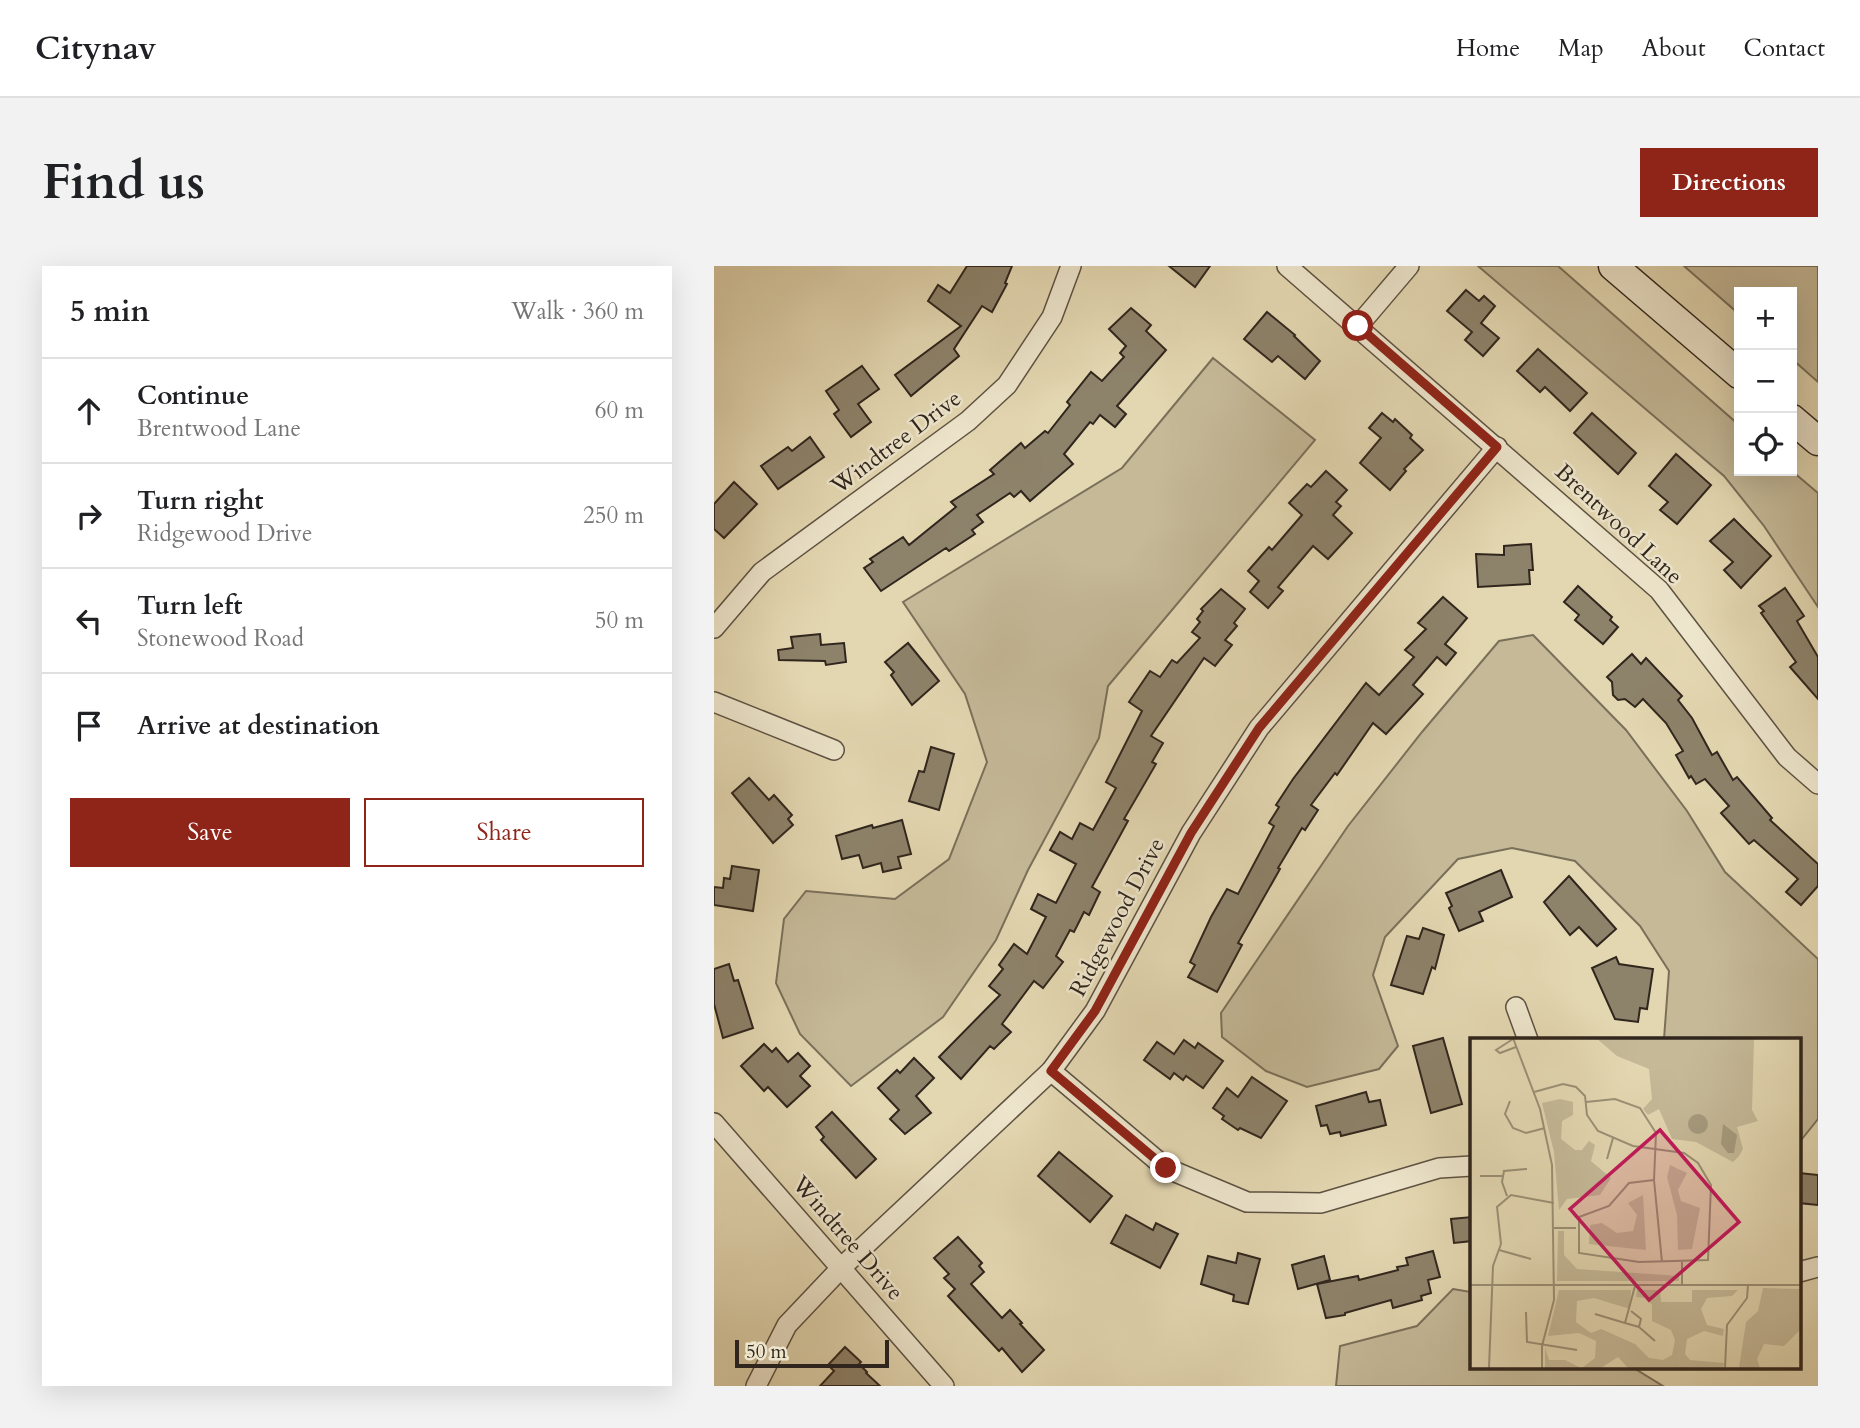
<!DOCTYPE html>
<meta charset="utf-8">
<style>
:root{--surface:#fff;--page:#f2f2f2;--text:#202124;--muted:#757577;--line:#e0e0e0;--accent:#8f2418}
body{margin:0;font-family:Cardo,serif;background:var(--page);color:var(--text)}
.controls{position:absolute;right:21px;top:21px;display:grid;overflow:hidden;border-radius:0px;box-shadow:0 7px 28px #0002}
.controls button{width:63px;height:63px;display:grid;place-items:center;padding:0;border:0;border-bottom:2px solid var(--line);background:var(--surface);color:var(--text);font:35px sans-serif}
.scale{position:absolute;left:21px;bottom:18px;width:154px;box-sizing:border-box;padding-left:7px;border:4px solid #30261d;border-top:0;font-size:19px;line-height:24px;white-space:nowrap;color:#30261d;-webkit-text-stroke:5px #ede5cc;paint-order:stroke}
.stop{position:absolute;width:21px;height:21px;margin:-16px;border:5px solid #8f2418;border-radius:50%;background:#fff}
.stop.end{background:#8f2418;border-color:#fff;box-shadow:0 2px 7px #0008}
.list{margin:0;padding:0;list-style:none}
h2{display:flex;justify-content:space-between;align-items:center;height:91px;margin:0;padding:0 28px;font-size:30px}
h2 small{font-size:23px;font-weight:400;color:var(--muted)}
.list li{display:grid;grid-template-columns:46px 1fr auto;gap:21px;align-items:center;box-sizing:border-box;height:105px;padding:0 28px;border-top:2px solid var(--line)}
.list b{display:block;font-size:26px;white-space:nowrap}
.list p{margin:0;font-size:23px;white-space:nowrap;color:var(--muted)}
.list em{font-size:23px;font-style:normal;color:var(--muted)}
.actions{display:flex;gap:14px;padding:21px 28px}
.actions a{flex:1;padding:16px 0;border:2px solid var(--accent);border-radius:0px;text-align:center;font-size:24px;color:var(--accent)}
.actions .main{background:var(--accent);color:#fff}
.icon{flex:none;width:38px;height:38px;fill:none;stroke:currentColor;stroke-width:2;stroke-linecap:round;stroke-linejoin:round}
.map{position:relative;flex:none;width:1104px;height:1120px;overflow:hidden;border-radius:0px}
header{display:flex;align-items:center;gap:42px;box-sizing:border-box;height:98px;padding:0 35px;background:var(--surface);border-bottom:2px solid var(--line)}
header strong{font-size:33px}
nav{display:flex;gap:38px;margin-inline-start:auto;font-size:24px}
.intro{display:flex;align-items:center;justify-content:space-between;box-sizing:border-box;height:168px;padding:0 42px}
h1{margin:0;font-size:49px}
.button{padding:18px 32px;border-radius:0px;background:var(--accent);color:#fff;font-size:24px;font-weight:700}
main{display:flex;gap:42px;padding:0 42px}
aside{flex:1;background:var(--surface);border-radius:0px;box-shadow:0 7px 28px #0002}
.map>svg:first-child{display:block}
</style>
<header>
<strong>Citynav</strong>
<nav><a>Home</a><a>Map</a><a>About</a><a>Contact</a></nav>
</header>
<div class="intro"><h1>Find us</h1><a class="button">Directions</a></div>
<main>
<aside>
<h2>5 min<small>Walk · 360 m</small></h2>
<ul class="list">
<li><svg class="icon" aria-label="ahead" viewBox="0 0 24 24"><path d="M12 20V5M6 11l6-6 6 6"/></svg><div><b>Continue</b><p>Brentwood Lane</p></div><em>60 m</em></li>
<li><svg class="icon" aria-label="right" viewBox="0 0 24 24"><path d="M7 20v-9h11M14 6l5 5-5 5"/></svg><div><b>Turn right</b><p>Ridgewood Drive</p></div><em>250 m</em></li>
<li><svg class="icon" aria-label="left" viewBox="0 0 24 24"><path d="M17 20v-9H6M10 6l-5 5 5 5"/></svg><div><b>Turn left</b><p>Stonewood Road</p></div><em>50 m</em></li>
<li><svg class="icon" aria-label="arrive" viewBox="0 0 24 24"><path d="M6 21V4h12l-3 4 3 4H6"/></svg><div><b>Arrive at destination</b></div></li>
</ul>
<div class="actions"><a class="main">Save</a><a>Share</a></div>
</aside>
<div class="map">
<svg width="1104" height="1120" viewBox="0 0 1104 1120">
<rect width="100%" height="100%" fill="#e3d7b1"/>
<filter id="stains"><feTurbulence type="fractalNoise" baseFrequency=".00286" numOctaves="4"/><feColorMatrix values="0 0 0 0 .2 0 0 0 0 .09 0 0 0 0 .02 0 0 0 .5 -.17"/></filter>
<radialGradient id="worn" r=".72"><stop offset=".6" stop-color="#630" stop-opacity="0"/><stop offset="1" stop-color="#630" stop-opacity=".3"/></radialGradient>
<g fill="#c5b998" stroke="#7a705a" stroke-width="2">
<path d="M764,0h80l181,159v46h53l26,22v114l-54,-81 -40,-50z"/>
<path d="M970,0h134v116l-26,-23v-67h-53v22z"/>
<path d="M499,92l102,82 -207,246 -9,52 -71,132 -32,70 -53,77 -92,69 -51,-52 -24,-51 8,-64 22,-28 89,8 54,-40 38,-97 -22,-68 -62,-92 219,-134z"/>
<path d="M819,369l93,95 61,81 38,61 93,87v160l-16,20 -3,1v-100l-135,-1 5,-68 -29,-45 -65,-65 -63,-13 -54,11 -73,78 -12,38 25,71 -19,23 -72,18 -41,-16 -44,-34 -1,-24 127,-187 74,-94 77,-91z"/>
<path d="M739,1023l18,3 1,75h160l31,19h-327l4,-40 77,-20z"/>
</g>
<g fill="#8d826a" stroke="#30261d" stroke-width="2">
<path d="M253,0h45l-7,17 2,1 -15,28 -10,-6 -28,43 5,7 -48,40 -16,-21 66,-49 -33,-25 10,-16 12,8z"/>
<path d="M455,0h41l-15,21z"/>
<path d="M752,24l13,11 5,-5 11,10 -14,17 18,15 -16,18 -18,-16 7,-8 -25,-21z"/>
<path d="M417,42l20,17 -5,6 20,19 -49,56 9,8 -11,13 -15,-12 -7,9 -3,-2 -26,32 9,10 -43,37 -9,-10 -7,6 -4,-4 -33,22 6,7 -11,8 3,4 -26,17 -3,-3 -65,43 -17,-23 9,-6 -3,-3 33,-22 6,8 47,-38 -5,-5 43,-28 -4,-4 31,-27 4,5 20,-17 3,2 22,-28 -3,-3 24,-30 11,9 22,-24 -4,-4 6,-7 -17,-17z"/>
<path d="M553,46l28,23 -1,1 26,25 -15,18 -27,-23 -6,6 -28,-23z"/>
<path d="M824,83l49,44 -17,18 -25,-24 -5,5 -23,-21z"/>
<path d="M148,100l17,23 -21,15 13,18 -20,15 -17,-23 5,-4 -13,-19z"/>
<path d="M668,147l11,9 2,-3 17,16 -2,3 13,12 -19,19 2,2 -16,19 -30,-27 21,-25 -12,-10z"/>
<path d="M878,147l44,40 -18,21 -44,-41z"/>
<path d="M96,171l14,20 -46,32 -17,-23 27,-19 4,4z"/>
<path d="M962,188l35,31 -34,39 -17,-14 8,-8 -19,-16z"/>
<path d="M612,205l21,19 -11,12 5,4 -8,9 19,18 -24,26 -15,-13 -35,41 5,4 -15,17 -18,-16 9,-11 -11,-10 21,-24 3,3 30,-35 -13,-12 18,-19 4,3z"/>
<path d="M20,216l23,22 -33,34 -10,-9v-25z"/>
<path d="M1020,253l37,37 -30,32 -17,-18 9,-8 -23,-21z"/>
<path d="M817,278l2,26h-4l1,14 -52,3 -2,-33 28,1v-9z"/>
<path d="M864,320l34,31 -2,3 8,7 -15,17 -28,-24 4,-5 -15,-13z"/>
<path d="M1071,322l19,28 -7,5 21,36v42l-28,-32 6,-5 -35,-49 3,-2 -5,-5z"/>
<path d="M507,323l24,20 -11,14 3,3 -12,14 7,5 -17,21 -11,-8 -53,78 12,7 -11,19 4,2 -32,55 4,2 -36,66 8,5 -11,23 -5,-3 -10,20 -4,-2 -14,26 7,6 -20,26 -9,-7 -32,43 9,8 -17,17 -4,-3 -29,33 -22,-22 61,-62 -11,-9 14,-17 -4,-4 15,-21 13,10 19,-37 -15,-8 7,-15 18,9 20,-39 -26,-14 10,-18 12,7 8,-16 13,7 23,-42 -10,-6 36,-71 -13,-9 21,-31 10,6 12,-17 5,3 23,-25 -8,-6 8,-10 -3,-3 6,-8 -2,-2z"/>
<path d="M729,331l24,21 -22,26 11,9 -10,12 -9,-8 -24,28 10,9 -37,40 -13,-11 -36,52 -2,-2 -24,32 7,5 -13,20 -3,-2 -24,40 2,1 -42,74 4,2 -25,47 -29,-15 7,-12 -5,-3 21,-45 16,-28 11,5 36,-68 -5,-3 10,-16 -3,-2 17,-26 73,-96 13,12 35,-38 -9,-7 21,-21 -8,-6z"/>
<path d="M106,368l1,11 23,-2 2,19 -20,3 -1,-4 -46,-1 -1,-10 15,-2 -2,-11z"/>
<path d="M194,377l31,38 -27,24 -21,-30 3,-3 -9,-10z"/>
<path d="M918,388l9,10 5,-6 36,38 -4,4 14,18 20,37 5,-3 16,28 4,-3 35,41 -2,2 48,44v22l-17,19 -15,-13 12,-13 -44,-39 -5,4 -28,-31 8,-7 -24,-27 -9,5 -5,-8 -2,2 -13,-23 7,-4 -17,-28 -23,-24 -8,8 -10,-8 -7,1 -5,-5 -1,-13 -5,-5z"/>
<path d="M217,481l23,7 -15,56 -30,-9 10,-30 5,1z"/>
<path d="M35,512l20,22 5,-5 18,20 -4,4 5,6 -20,18 -41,-50z"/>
<path d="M188,554l9,34 -13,3 3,11 -18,4 -2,-9 -18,5 -4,-13 -17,4 -6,-23 36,-11 1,3z"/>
<path d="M18,600l27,4 -6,41 -39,-6v-18l9,1 1,-10 6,1z"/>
<path d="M787,604l11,27 -33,15 4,9 -24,10 -10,-23 3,-2 -6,-13z"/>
<path d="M855,610l47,53 -19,17 -18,-19 -9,8 -26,-33z"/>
<path d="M709,662l21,7 -9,34 -3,-2 -9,27 -32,-9 16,-49 12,3z"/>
<path d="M902,691l3,7 34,5 -6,40 -7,-1 -2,14 -23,-3 -23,-51z"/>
<path d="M15,698l5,17 4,-1 15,48 -30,10 -9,-34v-35z"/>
<path d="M729,772l19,66 -31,9 -18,-67z"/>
<path d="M470,774l11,8 3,-5 25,18 -20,27 -17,-12 -3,4 -9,-7 -4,6 -26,-19 13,-18 17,12z"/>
<path d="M50,778l8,8 4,-4 12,14 10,-9 12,13 -10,10 10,10 -23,21 -19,-20 -4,4 -23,-25z"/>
<path d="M200,792l20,20 -18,18 15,17 -26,21 -15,-15 9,-9 -21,-22 19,-18 3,3z"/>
<path d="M538,811l35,24 -26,37 -21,-10 -2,2 -16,-11 2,-3 -11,-8 14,-20 11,9z"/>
<path d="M652,826l3,10 11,-2 6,25 -45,11 -1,-4 -10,2 -3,-9 -6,1 -5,-20z"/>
<path d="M118,846l44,47 -20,19 -35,-38 3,-3 -8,-10z"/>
<path d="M345,886l53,44 -22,26 -52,-46z"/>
<path d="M1085,907l19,2v30l-19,-2z"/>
<path d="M412,949l27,15 3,-7 22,11 -18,34 -49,-25z"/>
<path d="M758,951v24l-18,2 -3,-24z"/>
<path d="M244,971l24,26 -3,3 5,6 -13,12 31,34 8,-8 12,13 -2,1 24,26 -22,22 -20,-24 -3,3 -51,-55 7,-7 -11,-11 5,-4 -15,-16z"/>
<path d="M719,985l7,26 -12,3 3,13 -10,3 1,4 -29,8 -2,-8 -46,13v2l-19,3 -9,-34 41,-8 1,4 39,-10 -1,-3 11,-2 -2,-7z"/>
<path d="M524,987l22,6 -12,45 -15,-3 1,-6 -33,-11 7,-28 28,7z"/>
<path d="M610,990l6,24 -32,9 -6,-24z"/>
<path d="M131,1081l16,15 -2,2 8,8 -1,1 14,13h-60l14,-15 -6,-6z"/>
</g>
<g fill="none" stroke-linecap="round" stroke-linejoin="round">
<defs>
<g id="street">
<path d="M573,0l372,324 128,167 31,27"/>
<path d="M644,60l51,-60"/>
<path d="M0,362l48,-56 206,-151 39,-36 45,-68 19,-51"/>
<path d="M0,436l120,48"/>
<path d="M802,741l12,33"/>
<path d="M337,805l115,97 81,34 74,1 118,-35 33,-2"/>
<path d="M0,857l230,263"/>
<path d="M1085,1006l19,-5"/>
<path d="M42,1120l31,-61 55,-58 209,-196 44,-60 96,-178 68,-105 238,-281"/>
</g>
<g id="secondary">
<path d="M899,0l126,108"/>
<path d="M1078,153l26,22"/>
</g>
</defs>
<use href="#street" stroke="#5d5242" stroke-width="22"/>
<use href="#secondary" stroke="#30261d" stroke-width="31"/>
<use href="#street" stroke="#ede5cc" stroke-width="19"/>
<use href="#secondary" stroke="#ede5cc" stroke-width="28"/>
</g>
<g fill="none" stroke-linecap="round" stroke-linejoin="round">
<path stroke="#8f2418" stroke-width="9" d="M452,902l-115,-97 44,-60 96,-178 68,-105 238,-281 -139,-121"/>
</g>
<g text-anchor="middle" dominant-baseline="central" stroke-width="5" stroke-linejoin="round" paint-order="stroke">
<g font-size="23" fill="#30261d" stroke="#ede5cc">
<text transform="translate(182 176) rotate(-37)">Windtree Drive</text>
<text transform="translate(905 258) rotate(43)">Brentwood Lane</text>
<text transform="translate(403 651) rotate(-62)">Ridgewood Drive</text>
<text transform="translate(134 972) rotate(49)">Windtree Drive</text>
</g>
</g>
<g transform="translate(756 772)">
<rect width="331" height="331" fill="#e3d7b1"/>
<path d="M126,0h158l-2,72 6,11 -21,6 6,22 -4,7 -6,6 -37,-20 -24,-3 -13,-30 -11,6 -5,-6 9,-10 -3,-30 -32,-13zM90,61l13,3v13l-11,6 -1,18 14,11h7l7,-9 6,4 -4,16 20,17 -11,17 -33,4 -8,11 -5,-58 -12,-49zM200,127l17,8 -9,17 3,11 19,7 -8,41 -14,1 -1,-35 -10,-38zM173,157l3,55 -57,-6 1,-19 12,-2 15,10 16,-2 4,-16 -9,-12zM88,193h6v24l13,14 102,7v5h-122zM293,250l38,1v40l-17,17 -20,-2 -7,15 3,9h-21l7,-46 12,-11zM89,252h72l-1,19 -36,-11 -17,3 -1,21 15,11 10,-4 34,15 14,14 14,2 9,-5 3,-15 -4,-10 -19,-9v-16l-6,-7 -10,-1 1,-7h23l1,12h31v-12h46l-6,6 -25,2 -6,11 6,16 17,4 -1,7 -19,-5 -17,8 -2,15 5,6 34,3 -1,5h-95l-10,-11 -17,11h-19l13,-10 1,-17 -17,-8 -31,3zM75,310l4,12h16l16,8h-36z" fill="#c5b998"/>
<path d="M218 86a10 10 0 1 1 20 0a10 10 0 1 1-20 0ZM253,86l14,11 -3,18h-6l-7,-9z" fill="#a69b7f"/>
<path fill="none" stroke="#9b9076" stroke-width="2" d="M43,0l27,71 12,56 2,135 -12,46v22M43,1l-17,11 4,3 16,-6M64,54l29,-8 13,3 9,9 2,19 11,16 35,15 51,7 14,10 13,22 -3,75 -69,2 -60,-9v-36l30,-11 20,-23 25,-3M40,63l-5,13 8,14 13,5 19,-5M116,64l29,-3 25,9 16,25 -2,47 8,82M137,121l6,-21M10,138h22M37,158l-5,-14 2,-11 23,-2M84,190h22M29,212l32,9M212,224v23M0,247h331M161,273l10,8 -2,8 -14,-4 10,-37M56,274l1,30 50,8M125,276l30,9M169,289l16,14M19,330l4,-102 8,-22 -4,-37 14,-12 43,8M255,330l2,-43 20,-27 1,-13"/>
<path fill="#c2185b" fill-opacity="0.15" stroke="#c2185b" stroke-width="3.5" d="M190,92l79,92 -90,78 -79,-91z"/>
<rect width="331" height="331" fill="none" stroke="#30261d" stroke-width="3.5"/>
</g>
<rect width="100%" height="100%" filter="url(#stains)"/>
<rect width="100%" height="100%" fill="url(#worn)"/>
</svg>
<div class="controls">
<button>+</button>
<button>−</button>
<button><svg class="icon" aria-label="locate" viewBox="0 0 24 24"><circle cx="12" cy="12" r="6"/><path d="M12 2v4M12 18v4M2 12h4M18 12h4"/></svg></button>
</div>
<div class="scale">50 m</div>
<div class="stop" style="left:644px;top:60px"></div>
<div class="stop end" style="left:452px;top:902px"></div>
</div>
</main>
